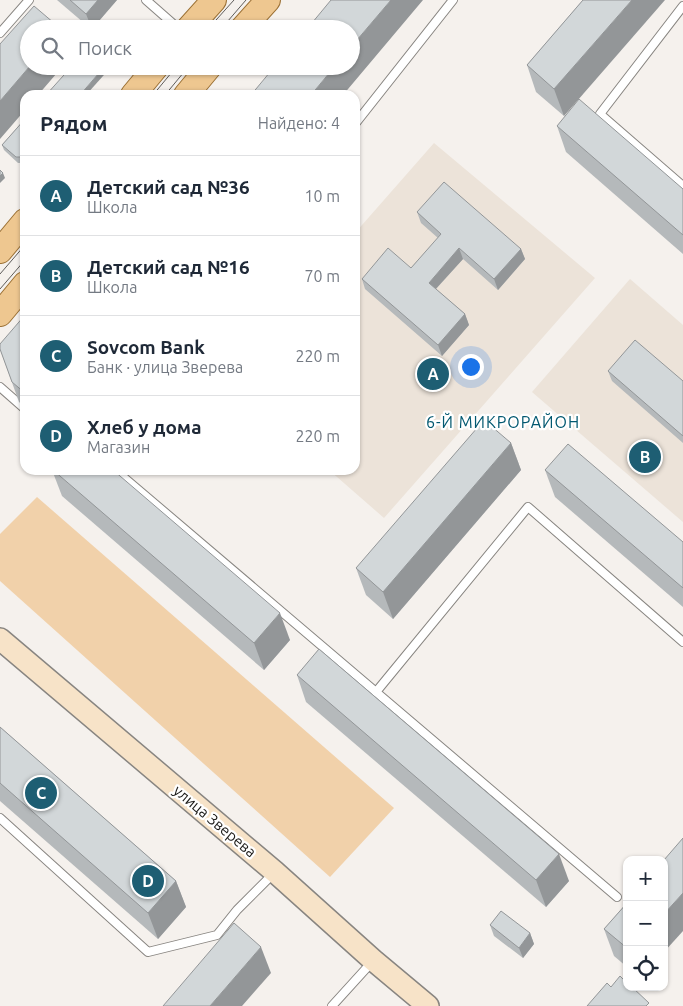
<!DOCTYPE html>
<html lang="ru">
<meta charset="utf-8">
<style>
:root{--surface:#fff;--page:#f6f6f7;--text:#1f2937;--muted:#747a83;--line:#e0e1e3;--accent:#1e5e73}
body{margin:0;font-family:Ubuntu,sans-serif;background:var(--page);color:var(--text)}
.controls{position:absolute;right:15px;bottom:15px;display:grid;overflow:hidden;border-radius:10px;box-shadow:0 1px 4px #0004}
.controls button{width:45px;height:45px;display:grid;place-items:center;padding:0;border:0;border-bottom:1px solid var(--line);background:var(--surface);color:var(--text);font:25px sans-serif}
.you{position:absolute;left:470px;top:366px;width:18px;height:18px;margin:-12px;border:4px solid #fff;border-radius:50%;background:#1a73e8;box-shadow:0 0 0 8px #1a73e833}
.badge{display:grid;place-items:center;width:32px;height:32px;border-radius:50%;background:var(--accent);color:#fff;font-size:16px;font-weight:700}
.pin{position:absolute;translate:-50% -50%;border:2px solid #fff;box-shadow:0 1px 5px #0006}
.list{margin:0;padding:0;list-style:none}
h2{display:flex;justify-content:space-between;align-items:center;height:65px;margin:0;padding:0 20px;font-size:21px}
h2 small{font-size:16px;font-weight:400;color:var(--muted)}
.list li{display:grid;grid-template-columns:32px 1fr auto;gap:15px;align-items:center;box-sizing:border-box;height:80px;padding:0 20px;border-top:1px solid var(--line)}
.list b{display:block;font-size:19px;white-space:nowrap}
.list p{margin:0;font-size:16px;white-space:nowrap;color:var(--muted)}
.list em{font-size:16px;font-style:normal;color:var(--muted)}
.icon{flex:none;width:28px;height:28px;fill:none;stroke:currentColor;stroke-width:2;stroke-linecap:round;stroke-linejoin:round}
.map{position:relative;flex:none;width:683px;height:1006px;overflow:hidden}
.search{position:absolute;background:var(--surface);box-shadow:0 1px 4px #0004;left:20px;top:20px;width:340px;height:55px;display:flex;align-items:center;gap:12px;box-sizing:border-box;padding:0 18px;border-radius:28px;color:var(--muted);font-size:19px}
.panel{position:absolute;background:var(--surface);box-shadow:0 1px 4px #0004;left:20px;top:90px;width:340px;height:385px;border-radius:15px}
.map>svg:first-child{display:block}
</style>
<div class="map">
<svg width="683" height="1006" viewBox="0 0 683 1006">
<rect width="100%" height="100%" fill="#f5f1ed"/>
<g fill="#ece3d9">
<path d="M434,143l161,135 -211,240 -55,-48h26v-237z"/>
<path d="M630,279l53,46v197l-151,-130z"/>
</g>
<path fill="#f1d1aa" d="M37,497l357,311 -64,69 -330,-296v-47z"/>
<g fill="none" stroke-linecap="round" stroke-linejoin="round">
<defs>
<g id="service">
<path d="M146,0l33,29"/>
<path d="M683,6l-83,108 83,72"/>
<path d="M0,33l29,-33"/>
<path d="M355,124l98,-124"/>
<path d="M0,387l25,22"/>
<path d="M115,470l502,427"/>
<path d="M376,692l152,-185 155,135"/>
<path d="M0,818l148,134 69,-17 20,-25 37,-37"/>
<path d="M332,1006l40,-44"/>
</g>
<path id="secondary" d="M0,639l275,233 98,88 55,46"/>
<g id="primary">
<path d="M188,29l26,-29"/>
<path d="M242,29l26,-29"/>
<path d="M133,95l24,-29"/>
<path d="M186,95l24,-29"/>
<path d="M0,251l25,-30"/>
<path d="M0,314l25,-30"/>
</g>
</defs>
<use href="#service" stroke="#888581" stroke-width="10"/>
<use href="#secondary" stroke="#888581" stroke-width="24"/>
<use href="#primary" stroke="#9c7135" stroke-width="26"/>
<use href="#service" stroke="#fff" stroke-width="8"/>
<use href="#secondary" stroke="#f7e3c8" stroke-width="21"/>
<use href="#primary" stroke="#eec790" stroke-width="24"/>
<g stroke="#5f5d5b" stroke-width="1">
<path d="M208,29l26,-29"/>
<path d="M221,29l25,-29"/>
<path d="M153,95l24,-29"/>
<path d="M165,95l24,-29"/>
<path d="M0,274l25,-29"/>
<path d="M0,289l25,-29"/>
</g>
</g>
<g fill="#b5b9bb">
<path d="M57,0h60l-25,29h-1z"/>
<path d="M583,0l-19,116 -28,-24 -9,-27z"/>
<path d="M25,119v44h-7l-14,-13 -2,-5z"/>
<path d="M557,126l126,63v65l-117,-102z"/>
<path d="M417,212l104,37 4,10 -27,31 -35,-31 -27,30 29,25 4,11 -27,31 -77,-67 -3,-10 49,-11 27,-30 -17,-15z"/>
<path d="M25,315v92l-6,-5 -19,-53z"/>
<path d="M608,371l75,10v62l-71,-62z"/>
<path d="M511,443l10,27 -128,149 -27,-24 -10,-27z"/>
<path d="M52,470h61l177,170 -26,30 -202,-174z"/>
<path d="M545,470l138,72v65l-128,-110z"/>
<path d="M297,675l272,206 -23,26 -240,-205z"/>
<path d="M0,727l176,154 10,26 -28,32 -158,-138z"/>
<path d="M627,903v64l-13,-11 -10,-27z"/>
<path d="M490,925l40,8 4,11 -11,14 -29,-22z"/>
</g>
<g fill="#939698">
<path d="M98,0h19l-25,29 -6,-15z"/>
<path d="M391,0h32l-80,95h-32l24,-29h16v-19z"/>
<path d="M632,0h33l-101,116 -10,-27z"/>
<path d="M30,66h33l-25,29h-13v15l-25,29v-38z"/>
<path d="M105,66h7l-26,29h-6z"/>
<path d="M3,173l2,5 -5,5v-7z"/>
<path d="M459,248l4,11 -31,34 -3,-10z"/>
<path d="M521,249l4,10 -27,31 -4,-11z"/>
<path d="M465,314l4,11 -27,31 -4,-11z"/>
<path d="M511,443l10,27 -128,149 -10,-27z"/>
<path d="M280,613l10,27 -26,30 -10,-27z"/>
<path d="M559,854l10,27 -23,26 -10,-27z"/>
<path d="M176,881l10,26 -28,32 -10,-26z"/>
<path d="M683,893v38l-19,21v-38z"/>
<path d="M530,933l4,11 -11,14 -4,-10z"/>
<path d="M261,947l10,26 -29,33h-32z"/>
</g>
<g fill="#d2d7d9" stroke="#939698">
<path d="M70,0h28l-12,14z"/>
<path d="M331,0h60l-40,47v-18h-44z"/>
<path d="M583,0h49l-78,89 -27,-24z"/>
<path d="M34,6l27,23h-32v37h1l-30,35v-57z"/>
<path d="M72,66h33l-25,29h-34z"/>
<path d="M275,66h60l-24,29h-60z"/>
<path d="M579,99l104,90v46l-126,-109z"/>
<path d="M25,119v38h-9l-14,-12z"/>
<path d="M0,170l3,3 -3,3z"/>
<path d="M444,182l77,67 -27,30 -35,-31 -30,35 36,31 -27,31 -76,-66 26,-31 23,20 30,-34 -24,-22z"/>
<path d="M25,315v78l-13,-11 -12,-33v-5z"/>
<path d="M635,340l48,41v55l-75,-65z"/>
<path d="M484,420l27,23 -128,149 -27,-24z"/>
<path d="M568,444l115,98v46l-138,-118z"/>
<path d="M53,470h60l167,143 -26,30z"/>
<path d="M319,649l240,205 -23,26 -239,-205z"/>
<path d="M0,727l176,154 -28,32 -148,-130z"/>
<path d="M683,838v55l-19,21v-54z"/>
<path d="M627,903v45l-23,-19z"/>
<path d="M501,911l29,22 -11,15 -29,-23z"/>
<path d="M234,923l27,24 -51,59h-47z"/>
<path d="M620,976l7,7v4h5l17,16 -3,3h-59l20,-23 4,4z"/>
</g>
<g text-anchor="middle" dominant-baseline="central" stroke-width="4.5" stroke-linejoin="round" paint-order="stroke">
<g font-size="15" fill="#191816" stroke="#fff">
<text transform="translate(215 821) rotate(40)">улица Зверева</text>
</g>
<g font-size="16" letter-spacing="1" fill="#025870" stroke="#fff">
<text x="503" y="422">6-Й МИКРОРАЙОН</text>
</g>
</g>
</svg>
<div class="controls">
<button>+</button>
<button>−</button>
<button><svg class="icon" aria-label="locate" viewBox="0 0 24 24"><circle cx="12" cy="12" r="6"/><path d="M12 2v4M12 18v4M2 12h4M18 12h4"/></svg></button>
</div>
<div class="you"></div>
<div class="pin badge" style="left:433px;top:374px">A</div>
<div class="pin badge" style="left:645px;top:457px">B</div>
<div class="pin badge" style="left:41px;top:793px">C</div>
<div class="pin badge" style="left:148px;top:881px">D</div>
<div class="search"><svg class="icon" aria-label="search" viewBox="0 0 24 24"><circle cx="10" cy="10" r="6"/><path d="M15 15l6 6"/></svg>Поиск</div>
<section class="panel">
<h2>Рядом<small>Найдено: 4</small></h2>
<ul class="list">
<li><span class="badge">A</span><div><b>Детский сад №36</b><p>Школа</p></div><em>10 m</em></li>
<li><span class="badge">B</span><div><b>Детский сад №16</b><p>Школа</p></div><em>70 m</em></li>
<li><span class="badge">C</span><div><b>Sovcom Bank</b><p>Банк · улица Зверева</p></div><em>220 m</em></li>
<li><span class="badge">D</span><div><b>Хлеб у дома</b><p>Магазин</p></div><em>220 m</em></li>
</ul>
</section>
</div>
